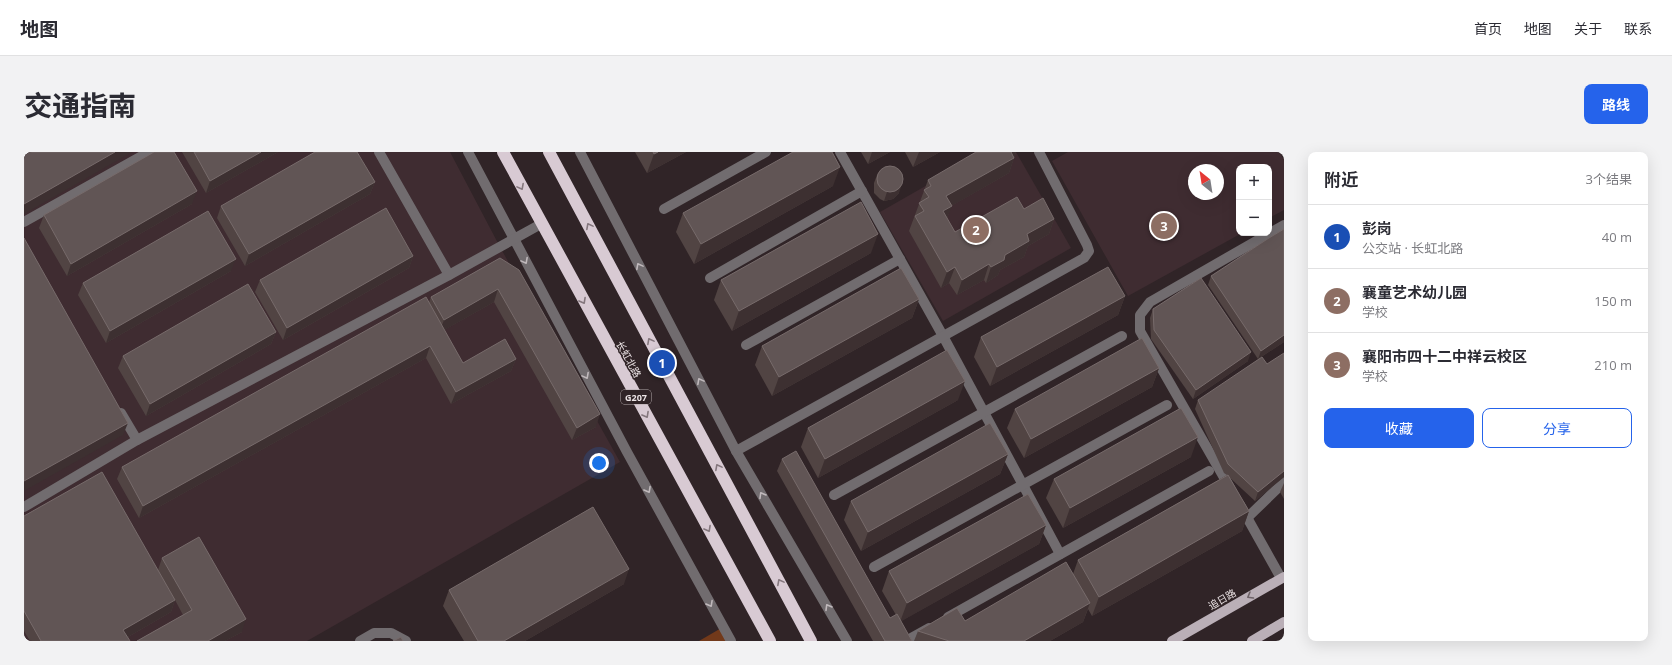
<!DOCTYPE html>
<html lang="zh">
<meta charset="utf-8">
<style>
:root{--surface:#fff;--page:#f2f2f3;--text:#2b2b33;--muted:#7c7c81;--line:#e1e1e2;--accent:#2563eb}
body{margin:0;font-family:"Open Sans","Noto Sans SC",sans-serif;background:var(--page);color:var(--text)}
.controls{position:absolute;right:12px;top:12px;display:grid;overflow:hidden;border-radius:8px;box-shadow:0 4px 16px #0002}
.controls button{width:36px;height:36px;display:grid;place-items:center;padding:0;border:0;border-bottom:1px solid var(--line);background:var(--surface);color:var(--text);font:20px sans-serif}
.compass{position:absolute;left:1164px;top:12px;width:36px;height:36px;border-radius:50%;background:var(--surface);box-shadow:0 4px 16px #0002;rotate:330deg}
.you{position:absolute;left:575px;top:311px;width:14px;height:14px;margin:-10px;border:3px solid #fff;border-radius:50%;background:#1a73e8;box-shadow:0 0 0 6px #1a73e833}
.badge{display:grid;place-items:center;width:26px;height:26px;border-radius:50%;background:var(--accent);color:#fff;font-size:13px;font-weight:700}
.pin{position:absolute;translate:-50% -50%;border:2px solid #fff;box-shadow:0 1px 4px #0006}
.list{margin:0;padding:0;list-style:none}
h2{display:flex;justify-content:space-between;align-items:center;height:52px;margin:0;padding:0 16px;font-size:17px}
h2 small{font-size:13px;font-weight:400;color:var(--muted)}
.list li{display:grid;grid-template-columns:26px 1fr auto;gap:12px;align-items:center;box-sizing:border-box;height:64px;padding:0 16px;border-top:1px solid var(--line)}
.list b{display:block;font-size:15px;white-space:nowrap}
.list p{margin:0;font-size:13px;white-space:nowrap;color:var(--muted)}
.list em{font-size:13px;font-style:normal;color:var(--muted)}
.actions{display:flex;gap:8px;padding:12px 16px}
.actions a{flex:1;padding:9px 0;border:1px solid var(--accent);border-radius:8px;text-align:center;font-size:14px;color:var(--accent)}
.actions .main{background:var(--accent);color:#fff}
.map{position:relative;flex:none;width:1260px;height:489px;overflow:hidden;border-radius:8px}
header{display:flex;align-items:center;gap:24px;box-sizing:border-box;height:56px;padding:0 20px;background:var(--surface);border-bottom:1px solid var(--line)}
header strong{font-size:19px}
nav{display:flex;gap:22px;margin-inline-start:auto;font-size:14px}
.intro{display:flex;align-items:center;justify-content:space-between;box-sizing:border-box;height:96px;padding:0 24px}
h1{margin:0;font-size:28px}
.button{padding:10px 18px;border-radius:8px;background:var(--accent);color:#fff;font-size:14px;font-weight:700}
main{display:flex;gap:24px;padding:0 24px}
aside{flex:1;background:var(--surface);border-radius:8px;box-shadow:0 4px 16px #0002}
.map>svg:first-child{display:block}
</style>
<header>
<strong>地图</strong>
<nav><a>首页</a><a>地图</a><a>关于</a><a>联系</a></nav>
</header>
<div class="intro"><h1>交通指南</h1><a class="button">路线</a></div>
<main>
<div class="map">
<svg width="1260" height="489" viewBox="0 0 1260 489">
<rect width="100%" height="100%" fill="#302427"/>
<g fill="#3f2c31" fill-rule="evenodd">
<path d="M0,0h426l50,95 120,215 -313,179h-283z"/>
<path d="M961,0h31l55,96 -128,73 -63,-109z"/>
<path d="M1044,0h211l5,8v50l-15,8v-51h-30v66h3l-114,63 -76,-135zM1170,18h24v24h-24z"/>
</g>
<path fill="#72391a" d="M699,475l8,14h-32z"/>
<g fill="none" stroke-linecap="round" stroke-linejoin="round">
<g stroke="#716c6f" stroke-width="10">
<path d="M355,0l70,123"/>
<path d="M444,0l159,300 104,189"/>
<path d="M556,0l156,299 111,190"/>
<path d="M816,0l103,184 117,218"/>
<path d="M640,57l102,-57"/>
<path d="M0,70l125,-70"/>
<path d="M686,126l152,-87"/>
<path d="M722,193l154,-86"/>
<path d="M97,261l16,27"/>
<path d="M712,299l348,-193 5,-7 -2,-6 -48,-93"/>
<path d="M1206,336l-90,-157v-16l10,-13 134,-77"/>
<path d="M810,343l288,-159"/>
<path d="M1216,353l41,73"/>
<path d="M0,355l113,-67 312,-165 92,-51"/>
<path d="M1223,366l37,-36"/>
<path d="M850,415l293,-162"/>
<path d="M924,465l261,-146"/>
<path d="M887,486l18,-10"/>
<path d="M336,489l14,-8h17l15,8"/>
</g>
<g stroke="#baafb7" stroke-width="10">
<path d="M1148,489l112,-64"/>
<path d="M1228,489l32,-19"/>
</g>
<g stroke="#d8cad3" stroke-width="12">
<path d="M479,0l267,489"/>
<path d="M525,0l262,489"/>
</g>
</g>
<g fill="#514443">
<path d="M158,0h96l-72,41z"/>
<path d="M611,0h51l-39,21z"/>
<path d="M837,0h29l-22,12z"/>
<path d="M881,0h35l-27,15z"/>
<path d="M992,0l-7,21 -58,33 -4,13 8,13 69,-23 30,10 -5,15 -21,12 -4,11 -24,13 -2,5 -12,8 -2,-3 -27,15 -8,-12 -8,5 -32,-57 19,-51z"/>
<path d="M853,23l22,18 -6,6 -9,2 -4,-2 -6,-6v-10z"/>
<path d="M351,30l-5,12 -125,72 -28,-48 4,-12z"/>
<path d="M809,34l-139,78 -18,-32 7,-19z"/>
<path d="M168,52l-125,72 -28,-48 5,-13z"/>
<path d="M1260,77v113l-26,17 -50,-74 3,-9z"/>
<path d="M847,101l-139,78 -18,-31 7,-20z"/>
<path d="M389,104l-4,12 -126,72 -28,-48 5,-12z"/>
<path d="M476,106l96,169 -24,13 -78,-138 -50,28 19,33 53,-4 -5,12 -60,33 -25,-46 -287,160 -22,-39 5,-12 307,-165 2,-5z"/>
<path d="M207,119l-125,72 -28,-48 5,-12z"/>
<path d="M1101,144l-7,19 -128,71 -16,-29 7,-20z"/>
<path d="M895,147l-7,19 -140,78 -17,-31 7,-19z"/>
<path d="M1129,157l95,52 -55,38 -42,-60 -1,-21z"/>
<path d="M252,180l-5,12 -125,72 -28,-48 5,-12z"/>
<path d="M1135,216l-7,19 -128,71 -17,-30 8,-19z"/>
<path d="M934,248l-140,78 -17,-31 7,-19z"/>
<path d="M1174,248l86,77 -29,24 -26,-24 20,34 -7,20 -150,85 -4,-7 -5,13 -33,19h-136l4,-10 47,-10 108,-47 5,-14 149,-85 -3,-2 -29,-64z"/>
<path d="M984,302l-8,20 -139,77 -17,-31 7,-19z"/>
<path d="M1167,305l-128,71 -17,-30 8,-19z"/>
<path d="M758,307l108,159 6,-3 -14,-24 7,-20 157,-46 -7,19 -138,77 11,20h-39l-96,-170z"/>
<path d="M1260,331v16l-4,-7z"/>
<path d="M0,364l134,54 4,-12 80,74 -17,9h-88l46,-26 -8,-15 -4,12 -43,25 2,4h-100l-6,-10z"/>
<path d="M600,432l-99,57h-61l-21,-35 6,-16z"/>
</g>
<g fill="#3d3031">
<path d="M91,0h17l-108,62v-10z"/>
<path d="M237,0h17l-72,41 4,-12z"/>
<path d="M634,0h28l-39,21 7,-19z"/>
<path d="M848,0h18l-22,12z"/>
<path d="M895,0h21l-27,15z"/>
<path d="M987,0h5l-7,21 -68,39 5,-16z"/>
<path d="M816,15l-7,19 -139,78 7,-20z"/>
<path d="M351,30l-5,12 -125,72 4,-12z"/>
<path d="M878,32l-3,9 -6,6 -9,2 3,-9z"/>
<path d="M173,39l-5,13 -125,72 4,-12z"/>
<path d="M928,54l-6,15 -3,-10z"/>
<path d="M1030,67l-5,15 -21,12 -4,11 -24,13 -2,5 -12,8 5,-16 36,-33z"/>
<path d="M854,82l-7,19 -139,78 7,-20z"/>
<path d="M389,104l-4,12 -126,72 4,-12z"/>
<path d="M212,107l-5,12 -125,72 4,-12z"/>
<path d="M965,112l-5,16 -27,15 5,-15z"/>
<path d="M931,115l-6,16 -8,5 6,-16z"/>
<path d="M474,137l-4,13 -55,31 5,-13z"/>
<path d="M1101,144l-7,19 -128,71 7,-19z"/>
<path d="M895,147l-7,19 -140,78 7,-19z"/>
<path d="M252,180l-5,12 -125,72 4,-12z"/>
<path d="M1260,183v7l-26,17 3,-8z"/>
<path d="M406,194l-4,12 -287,160 4,-12z"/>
<path d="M1227,200l-3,9 -55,38 3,-9z"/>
<path d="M492,207l-5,12 -60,33 5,-12z"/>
<path d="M1135,216l-7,19 -128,71 7,-19z"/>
<path d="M941,229l-7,19 -140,78 7,-19z"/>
<path d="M576,262l-4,13 -24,13 5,-12z"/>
<path d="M104,271l-5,12 -99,56v-10z"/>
<path d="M1174,285l-7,20 -128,71 7,-20z"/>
<path d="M984,302l-8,20 -139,77 7,-19z"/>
<path d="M1260,319v6l-29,24 3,-9z"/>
<path d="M1225,359l-7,20 -150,85 7,-19z"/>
<path d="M1022,373l-7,19 -139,78 7,-19z"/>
<path d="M605,417l-5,15 -99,57h-21z"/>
<path d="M151,448l-4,12 -50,29 2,-11z"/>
<path d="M1066,451l-7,19 -33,19h-26z"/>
<path d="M222,467l-4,13 -17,9h-17z"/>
</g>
<g fill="#615555" stroke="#776b6b">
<path d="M0,0h91l-91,52z"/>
<path d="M130,0h20l23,39 -126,73 -27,-49z"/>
<path d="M170,0h67l-51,29z"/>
<path d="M291,0h42l18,30 -126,72 -28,-48z"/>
<path d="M629,0h5l-4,2z"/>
<path d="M769,0h39l8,15 -139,77 -18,-31z"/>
<path d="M952,0h36h-1l3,6 -68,38 6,10 -9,5 12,21 62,-35 7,12 19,-11 11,21 -27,15 2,7 -24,14 -1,5 -13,7 -2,-3 -27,16 -7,-13 -8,5 -32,-56 9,-5 -5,-8 10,-6 -5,-7 7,-4 -3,-6z"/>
<circle cx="866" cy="27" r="13"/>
<path d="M837,50l17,32 -139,77 -18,-31z"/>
<path d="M362,56l27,48 -126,72 -27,-48z"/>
<path d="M184,59l28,48 -126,72 -27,-48z"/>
<path d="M1260,77v106l-23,16 -50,-75 58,-38z"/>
<path d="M0,86l104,185 -104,58z"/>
<path d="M476,106l19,12 81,144 -23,14 -79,-139 -54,31 -13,-23z"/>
<path d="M1084,115l17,29 -128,71 -16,-30z"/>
<path d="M877,116l18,31 -140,78 -17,-31z"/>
<path d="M1177,126l50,74 -55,38 -42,-60 -1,-21z"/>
<path d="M224,132l28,48 -126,72 -27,-48z"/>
<path d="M402,145l37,66 42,-24 11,20 -60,33 -26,-46 -287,160 -21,-39z"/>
<path d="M1118,186l17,30 -128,71 -16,-30z"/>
<path d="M923,198l18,31 -140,78 -17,-31z"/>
<path d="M1260,201v118l-26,21 -30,-28 -30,-64 64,-43 5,7z"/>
<path d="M1157,256l17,29 -128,71 -16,-29z"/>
<path d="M966,271l18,31 -140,78 -17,-31z"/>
<path d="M772,299l94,167 7,-4 15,27h-27l-103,-182z"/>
<path d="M78,320l73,128 -52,30 7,11h-89l-17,-30v-95z"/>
<path d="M1204,323l21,36 -150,86 -21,-37z"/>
<path d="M1004,342l18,31 -139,78 -18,-32z"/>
<path d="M569,355l36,62 -125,72h-26l-29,-51z"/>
<path d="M175,385l47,82 -38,22h-71l55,-31 -30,-52z"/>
<path d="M1042,410l24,41 -66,38h-75l-31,-10 39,-23 8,13z"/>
<path d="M377,485l2,4h-10z"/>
</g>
<defs><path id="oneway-chevron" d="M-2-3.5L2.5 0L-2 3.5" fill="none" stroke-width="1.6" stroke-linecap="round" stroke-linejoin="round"/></defs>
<g stroke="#84777d">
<use href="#oneway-chevron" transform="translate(497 35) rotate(62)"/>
<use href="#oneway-chevron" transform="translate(565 74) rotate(-118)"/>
<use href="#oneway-chevron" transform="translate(559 149) rotate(61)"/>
<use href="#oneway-chevron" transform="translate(626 189) rotate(-118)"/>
<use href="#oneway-chevron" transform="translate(622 263) rotate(61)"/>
<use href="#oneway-chevron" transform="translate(694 315) rotate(-118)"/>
<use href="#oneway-chevron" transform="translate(684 377) rotate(61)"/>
<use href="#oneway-chevron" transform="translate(756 430) rotate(-118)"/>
</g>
<g stroke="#c0b9bc">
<use href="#oneway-chevron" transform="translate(501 109) rotate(62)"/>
<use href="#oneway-chevron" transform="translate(615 114) rotate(-118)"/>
<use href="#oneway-chevron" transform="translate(562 224) rotate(62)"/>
<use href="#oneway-chevron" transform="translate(676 229) rotate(-118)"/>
<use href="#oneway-chevron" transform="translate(624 338) rotate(61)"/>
<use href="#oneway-chevron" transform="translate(738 343) rotate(-120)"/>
<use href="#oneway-chevron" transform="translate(686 452) rotate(61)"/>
<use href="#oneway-chevron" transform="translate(804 455) rotate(-120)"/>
</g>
<use stroke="#6e6368" href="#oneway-chevron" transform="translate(1226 444) rotate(150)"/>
<g text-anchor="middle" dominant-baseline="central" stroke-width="3" stroke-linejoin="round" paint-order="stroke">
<rect fill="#302427" stroke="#b3aaac" stroke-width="1" x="597" y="238" width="30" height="14" rx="3"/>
<g font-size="9" font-weight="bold" fill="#ebe3e5">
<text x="612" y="245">G207</text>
</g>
<g font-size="10" fill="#ebe3e5" stroke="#302427">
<text transform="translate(605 207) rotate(61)">长虹北路</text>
<text transform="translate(1198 447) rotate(-30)">追日路</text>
</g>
</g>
</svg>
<div class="controls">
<button>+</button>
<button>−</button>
</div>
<svg class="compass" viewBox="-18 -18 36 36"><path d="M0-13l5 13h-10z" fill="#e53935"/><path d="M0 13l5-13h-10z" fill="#7c7c81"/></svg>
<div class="you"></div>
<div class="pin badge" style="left:638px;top:211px;background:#1a4fb4">1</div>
<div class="pin badge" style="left:952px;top:78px;background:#8d6e63">2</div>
<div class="pin badge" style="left:1140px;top:74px;background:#8d6e63">3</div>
</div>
<aside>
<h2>附近<small>3个结果</small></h2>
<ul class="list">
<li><span class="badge" style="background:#1a4fb4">1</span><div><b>彭岗</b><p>公交站 · 长虹北路</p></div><em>40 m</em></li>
<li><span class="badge" style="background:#8d6e63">2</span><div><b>襄童艺术幼儿园</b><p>学校</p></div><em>150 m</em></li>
<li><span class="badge" style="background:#8d6e63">3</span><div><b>襄阳市四十二中祥云校区</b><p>学校</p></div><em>210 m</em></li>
</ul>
<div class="actions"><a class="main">收藏</a><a>分享</a></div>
</aside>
</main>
